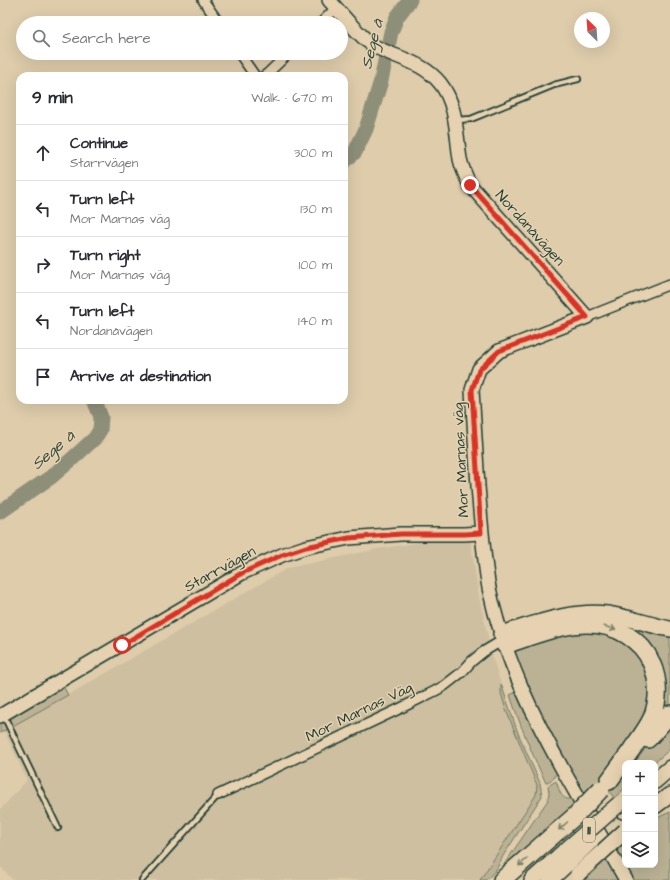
<!DOCTYPE html>
<meta charset="utf-8">
<style>
:root{--surface:#fff;--page:#f7f7f7;--text:#2b2b33;--muted:#7c7c81;--line:#e1e1e2}
body{margin:0;font-family:"Architects Daughter",sans-serif;background:var(--page);color:var(--text)}
.controls{position:absolute;right:12px;bottom:12px;display:grid;overflow:hidden;border-radius:8px;box-shadow:0 4px 16px #0002}
.controls button{width:36px;height:36px;display:grid;place-items:center;padding:0;border:0;border-bottom:1px solid var(--line);background:var(--surface);color:var(--text);font:20px sans-serif}
.compass{position:absolute;left:574px;top:12px;width:36px;height:36px;border-radius:50%;background:var(--surface);box-shadow:0 4px 16px #0002;rotate:335deg}
.stop{position:absolute;width:12px;height:12px;margin:-9px;border:3px solid #d93025;border-radius:50%;background:#fff}
.stop.end{background:#d93025;border-color:#fff;box-shadow:0 1px 4px #0008}
.list{margin:0;padding:0;list-style:none}
h2{display:flex;justify-content:space-between;align-items:center;height:52px;margin:0;padding:0 16px;font-size:17px}
h2 small{font-size:13px;font-weight:400;color:var(--muted)}
.list li{display:grid;grid-template-columns:26px 1fr auto;gap:12px;align-items:center;box-sizing:border-box;height:56px;padding:0 16px;border-top:1px solid var(--line)}
.list b{display:block;font-size:15px;white-space:nowrap}
.list p{margin:0;font-size:13px;white-space:nowrap;color:var(--muted)}
.list em{font-size:13px;font-style:normal;color:var(--muted)}
.icon{flex:none;width:22px;height:22px;fill:none;stroke:currentColor;stroke-width:2;stroke-linecap:round;stroke-linejoin:round}
.map{position:relative;flex:none;width:670px;height:880px;overflow:hidden}
.search{position:absolute;background:var(--surface);box-shadow:0 4px 16px #0002;left:16px;top:16px;width:332px;height:44px;display:flex;align-items:center;gap:10px;box-sizing:border-box;padding:0 14px;border-radius:22px;color:var(--muted);font-size:15px}
.panel{position:absolute;background:var(--surface);box-shadow:0 4px 16px #0002;left:16px;top:72px;width:332px;height:332px;border-radius:12px}
.map>svg:first-child{display:block}
</style>
<div class="map">
<svg width="670" height="880" viewBox="0 0 670 880">
<rect width="100%" height="100%" fill="#deccab"/>
<filter id="ink" filterUnits="userSpaceOnUse"><feTurbulence type="fractalNoise" baseFrequency=".025" numOctaves="2"/><feDisplacementMap in="SourceGraphic" scale="8" xChannelSelector="R" yChannelSelector="G"/><feConvolveMatrix kernelMatrix="1 2 1 2 8 2 1 2 1" color-interpolation-filters="sRGB"/></filter>
<g filter="url(#ink)">
<path fill="#cdbfa0" d="M465,535l5,4 8,53 15,68 8,24v10l5,16 11,28 20,47 -1,10 -56,85h-467l-13,-14v-56l27,-30 -23,-50 64,-35 220,-127 90,-19z"/>
<g fill="#bbb295" stroke="#6d7864">
<path d="M596,617l74,16v74l-15,17 -1,-66z"/>
<path d="M564,630l51,3 31,28 5,48 -43,65 -24,24 -38,-67 -32,-76 1,-4 3,-4z"/>
<path d="M62,684l6,11 -68,38v-10z"/>
<path d="M501,684l17,49 22,50 2,13 -39,60 -7,14 -10,10h-6l56,-85 1,-10 -31,-75 -5,-17z"/>
<path d="M516,692l8,18 33,62 -3,6 -8,5c-14,-29 -26,-58 -36,-88z"/>
<path d="M670,719v30l-16,14h-20z"/>
<path d="M625,773v15l-11,10 -5,-7z"/>
<path d="M556,781c4,10 4,20 18,18l3,6 -72,64 -2,-3 45,-66 1,-8 -1,-6z"/>
<path d="M670,812v68h-38l-18,-32 11,-10v27h30v-46z"/>
<path d="M605,856l14,24h-40z"/>
</g>
<g fill="none" stroke-linecap="round" stroke-linejoin="round">
<g stroke="#8d8f79" stroke-width="15">
<path d="M344,162l11,-10 11,-23 15,-48 10,-49 6,-15 13,-17"/>
<path d="M0,512l51,-35 20,-17 24,-22 5,-8 1,-13 -7,-17"/>
</g>
<defs>
<g id="lane">
<path d="M457,120l14,-1 83,-34 24,-6"/>
<path d="M4,716l54,112"/>
<path d="M142,880l76,-85"/>
</g>
<g id="street">
<path d="M203,0l16,23"/>
<path d="M321,23l15,-15"/>
<path d="M239,53l16,23"/>
<path d="M264,76l3,-2 22,-21"/>
<path d="M587,317l83,-33"/>
<path d="M218,795l183,-87 34,-17 9,-5 18,-14 10,-11 11,-9 20,-12"/>
</g>
<g id="secondary">
<path d="M329,0c13,14 31,38 47,47 23,12 47,15 64,36 17,21 16,51 20,76 2,9 6,18 10,26l117,132 -88,34 -20,18 -7,21c2,32 4,64 6,96 3,35 5,69 11,102 15,71 47,135 83,198 18,31 36,63 54,94"/>
<path d="M0,716l242,-143 40,-18 24,-8 43,-9 52,-4h63l17,-1"/>
</g>
<g id="primary">
<path d="M501,634c34,-10 70,-24 106,-20 21,3 42,11 63,15"/>
<path d="M655,781l15,-13"/>
<path d="M655,806l15,-11"/>
<path d="M623,811l2,-1"/>
<path d="M532,880l27,-24"/>
<path d="M550,880l17,-16"/>
</g>
<g id="highway">
<path d="M505,645c39,-13 84,-34 122,-10 11,7 19,15 24,27 8,18 8,38 1,56 -5,11 -13,21 -20,31 -7,10 -15,21 -23,32"/>
<path d="M648,739l22,-25"/>
<path d="M502,880l41,-36"/>
</g>
</defs>
<use href="#lane" stroke="#1f3d34" stroke-width="8"/>
<use href="#street" stroke="#1f3d34" stroke-width="12"/>
<use href="#secondary" stroke="#1f3d34" stroke-width="16"/>
<use href="#primary" stroke="#1f3d34" stroke-width="18"/>
<use href="#highway" stroke="#1f3d34" stroke-width="20"/>
<use href="#lane" stroke="#e6d2b0" stroke-width="4.5"/>
<use href="#street" stroke="#e6d2b0" stroke-width="9"/>
<use href="#secondary" stroke="#e6d2b0" stroke-width="13"/>
<use href="#primary" stroke="#e6d2b0" stroke-width="15"/>
<use href="#highway" stroke="#e6d2b0" stroke-width="17"/>
<defs>
<g id="primary-bridge">
<path d="M559,856l60,-52"/>
<path d="M567,864l24,-23"/>
<path d="M578,874l47,-43"/>
</g>
<path id="highway-bridge" d="M543,844l32,-28 26,-27"/>
</defs>
<use href="#primary-bridge" stroke="#1f3d34" stroke-width="18" stroke-linecap="butt"/>
<use href="#highway-bridge" stroke="#1f3d34" stroke-width="20" stroke-linecap="butt"/>
<use href="#primary-bridge" stroke="#e6d2b0" stroke-width="15"/>
<use href="#highway-bridge" stroke="#e6d2b0" stroke-width="17"/>
</g>
<defs><path id="oneway-shaft" d="M-6 0H5M1.5-3L5.5 0L1.5 3" fill="none" stroke-width="1.6" stroke-linecap="round" stroke-linejoin="round"/></defs>
<g stroke="#79806c">
<use href="#oneway-shaft" transform="translate(610 628) rotate(18)"/>
<use href="#oneway-shaft" transform="translate(563 826) rotate(138)"/>
<use href="#oneway-shaft" transform="translate(523 862) rotate(139)"/>
</g>
</g>
<g fill="none" stroke-linecap="round" stroke-linejoin="round" filter="url(#ink)">
<path stroke="#d93025" stroke-width="5" d="M122,645l120,-72 40,-18 24,-8 43,-9 52,-4h63l17,-1 -9,-143 7,-20 20,-19 88,-34 -117,-132"/>
</g>
<g text-anchor="middle" dominant-baseline="central" stroke-width="3" stroke-linejoin="round" paint-order="stroke">
<rect fill="#e6d2b0" stroke="#5b6a59" stroke-width="1" x="583" y="818" width="12" height="24" rx="3"/>
<g font-size="14" font-weight="bold" fill="#1f3d34">
<text x="589" y="830">11</text>
</g>
<g font-size="15" fill="#1f3d34" stroke="#e6d2b0">
<text transform="translate(530 228) rotate(48)">Nordanåvägen</text>
<text transform="translate(461 460) rotate(-93)">Mor Marnas väg</text>
<text transform="translate(220 569) rotate(-29)">Starrvägen</text>
<text transform="translate(359 712) rotate(-26)">Mor Marnas Väg</text>
</g>
<g font-size="16" font-style="italic" fill="#30493e" stroke="#e6d2b0">
<text transform="translate(372 44) rotate(-76)">Sege å</text>
<text transform="translate(53 450) rotate(-40)">Sege å</text>
</g>
</g>
</svg>
<div class="controls">
<button>+</button>
<button>−</button>
<button><svg class="icon" aria-label="layers" viewBox="0 0 24 24"><path d="M12 4l9 5-9 5-9-5zM3 14l9 5 9-5"/></svg></button>
</div>
<svg class="compass" viewBox="-18 -18 36 36"><path d="M0-13l5 13h-10z" fill="#e53935"/><path d="M0 13l5-13h-10z" fill="#7c7c81"/></svg>
<div class="stop" style="left:122px;top:645px"></div>
<div class="stop end" style="left:470px;top:185px"></div>
<div class="search"><svg class="icon" aria-label="search" viewBox="0 0 24 24"><circle cx="10" cy="10" r="6"/><path d="M15 15l6 6"/></svg>Search here</div>
<section class="panel">
<h2>9 min<small>Walk · 670 m</small></h2>
<ul class="list">
<li><svg class="icon" aria-label="ahead" viewBox="0 0 24 24"><path d="M12 20V5M6 11l6-6 6 6"/></svg><div><b>Continue</b><p>Starrvägen</p></div><em>300 m</em></li>
<li><svg class="icon" aria-label="left" viewBox="0 0 24 24"><path d="M17 20v-9H6M10 6l-5 5 5 5"/></svg><div><b>Turn left</b><p>Mor Marnas väg</p></div><em>130 m</em></li>
<li><svg class="icon" aria-label="right" viewBox="0 0 24 24"><path d="M7 20v-9h11M14 6l5 5-5 5"/></svg><div><b>Turn right</b><p>Mor Marnas väg</p></div><em>100 m</em></li>
<li><svg class="icon" aria-label="left" viewBox="0 0 24 24"><path d="M17 20v-9H6M10 6l-5 5 5 5"/></svg><div><b>Turn left</b><p>Nordanåvägen</p></div><em>140 m</em></li>
<li><svg class="icon" aria-label="arrive" viewBox="0 0 24 24"><path d="M6 21V4h12l-3 4 3 4H6"/></svg><div><b>Arrive at destination</b></div></li>
</ul>
</section>
</div>
